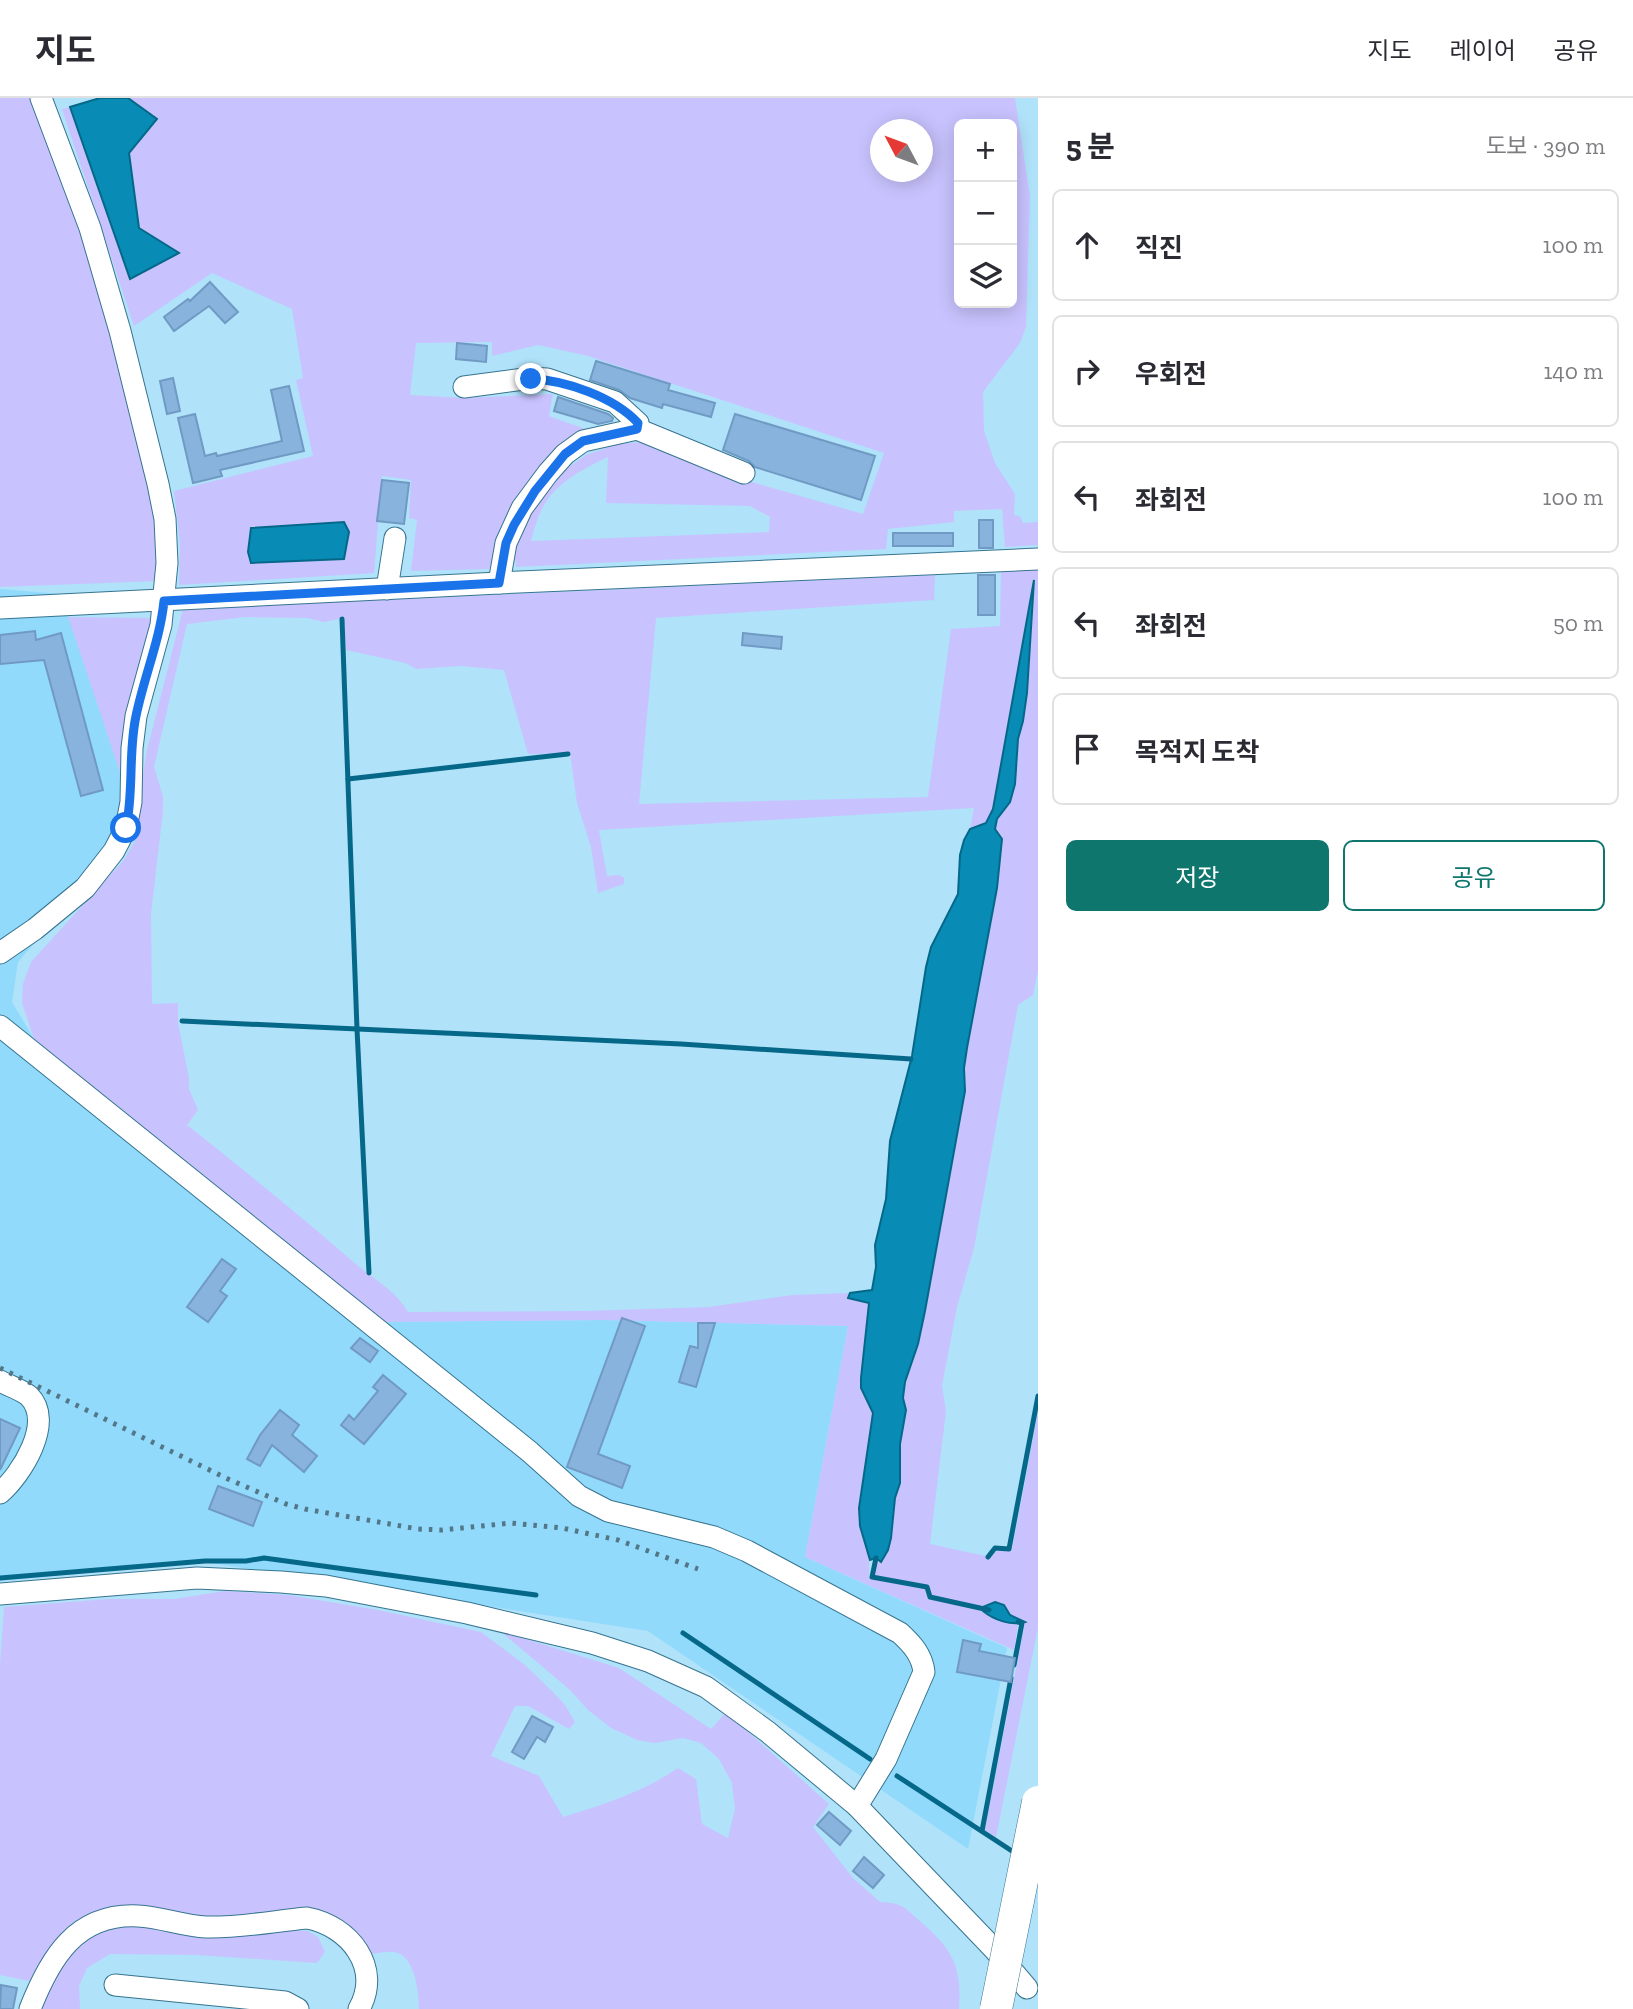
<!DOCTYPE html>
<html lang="ko">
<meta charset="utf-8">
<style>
:root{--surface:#fff;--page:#f2f2f3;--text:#2b2b33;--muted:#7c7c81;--line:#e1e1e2;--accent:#0f766e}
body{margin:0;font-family:"Zilla Slab","Noto Sans KR",serif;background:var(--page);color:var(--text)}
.controls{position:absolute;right:21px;top:21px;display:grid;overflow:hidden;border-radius:10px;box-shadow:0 4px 18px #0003}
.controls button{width:63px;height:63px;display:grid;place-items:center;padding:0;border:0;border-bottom:2px solid var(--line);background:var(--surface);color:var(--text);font:35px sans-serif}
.compass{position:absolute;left:870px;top:21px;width:63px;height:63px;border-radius:50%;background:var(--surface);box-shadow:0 4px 18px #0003;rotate:311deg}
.stop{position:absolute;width:21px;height:21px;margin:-16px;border:5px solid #1a73e8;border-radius:50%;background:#fff}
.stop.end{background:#1a73e8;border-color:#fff;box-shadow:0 2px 7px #0008}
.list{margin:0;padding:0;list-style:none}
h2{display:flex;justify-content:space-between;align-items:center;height:91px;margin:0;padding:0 28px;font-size:30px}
h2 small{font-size:23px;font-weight:400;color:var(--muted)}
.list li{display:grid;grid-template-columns:46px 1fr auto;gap:21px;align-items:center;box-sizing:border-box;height:112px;margin:0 14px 14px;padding:0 14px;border:2px solid var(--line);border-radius:10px}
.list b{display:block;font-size:26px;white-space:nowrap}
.list em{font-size:23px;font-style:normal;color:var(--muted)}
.actions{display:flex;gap:14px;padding:21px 28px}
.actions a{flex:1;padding:16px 0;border:2px solid var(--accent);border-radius:10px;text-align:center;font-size:24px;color:var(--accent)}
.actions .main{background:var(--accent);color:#fff}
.icon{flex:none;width:38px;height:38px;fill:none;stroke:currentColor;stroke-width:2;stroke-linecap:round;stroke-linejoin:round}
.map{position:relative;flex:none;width:1038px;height:1911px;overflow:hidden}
header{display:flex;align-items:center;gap:42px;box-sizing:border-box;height:98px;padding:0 35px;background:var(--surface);border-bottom:2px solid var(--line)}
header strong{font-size:33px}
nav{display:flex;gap:38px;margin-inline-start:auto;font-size:24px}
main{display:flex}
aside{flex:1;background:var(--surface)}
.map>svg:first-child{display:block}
</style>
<header>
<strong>지도</strong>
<nav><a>지도</a><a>레이어</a><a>공유</a></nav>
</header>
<main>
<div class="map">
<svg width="1038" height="1911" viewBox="0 0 1038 1911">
<rect width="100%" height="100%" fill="#b0e2fa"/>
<path fill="#91dafc" d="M0,491l61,5 71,214 -88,124 -26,30 -6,40 22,37 79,67 272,216 219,-2 244,6 -43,231 202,91 -39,201 -320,-218 -444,-69 -204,19z"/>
<g fill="#c8c3fe" fill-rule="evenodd">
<path d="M0,0h36l81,242 40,185 1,56 -158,6z"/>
<path d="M128,0h887l15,98 -4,131 -6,16 -37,49 1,39 11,32 20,31 -1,21 6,1 3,7 15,-1v23l-33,2 -3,-38 -48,2v11l-66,7 -2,20 -370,18 -2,-18 6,-19 33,-52 33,-23 32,-11 23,-2 104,38 118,34 21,-61 -296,-97 -50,-11 -46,11v-14l-76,1 -6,52 54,3 89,-4 -4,22 39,14 -89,109 -10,30 -78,2 6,-51 -8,-2 2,-38 -29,-4 -8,97 -195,12 1,-41 -6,-53 139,-35 -17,-76 7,-2 -11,-69 -80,-36 -78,53 -72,-217 8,-2 60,172 9,-51 -10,-75 27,-34zM959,26h53v179h-53zM880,32h42v42h-42zM608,359l-2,46 144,3 20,11 -1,15 -238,9c3,-10 6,-23 11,-32 13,-26 41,-40 66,-52z"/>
<path d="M1038,470v403l-5,24 -15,10 -44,243 -17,59 -15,79 4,25 -16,133 60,13 7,-6 15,-1 26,-138v216l-42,209 -11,-7 40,-208 -15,-7 -1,-4 -14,-9 -12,5 -13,-1 -39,-11 -3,-10 -54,-10 4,-16 4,2 6,-11 7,-52 5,-15v-39l6,-34 -3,-12 2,-16 13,-38 7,-33 40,-220 -1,-23 3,-20 30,-160 5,-49 -7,-10 23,-67v-23l5,-18 10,-133 -40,221 -7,14 -16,6 4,-21 -375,22 8,46 12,-1 5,3v6l-26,9 -7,-46 -14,-44 -7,-50 -42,1 -24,-84 -43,-4 -45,3 -11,-6 -59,-13 -2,-32 -20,4 -17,-4 -62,-1 -58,7 -33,143 9,29v15l-12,103 1,90 26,-1v20l11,55v11l9,21 -11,15c58,46 115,92 170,140 19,16 38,25 51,47l176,-1 125,-4 83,-12 58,-2 -2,5 21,4 -8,86 12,25 -14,95 5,31 5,11v27l57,12 2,9 55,13 14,9 21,4 -4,26 -209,-93 43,-231 -244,-6 -219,2 -272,-216 -79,-67 -12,-36 1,-19 8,-22 93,-102 12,-21 2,-34 9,-55 36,-141 752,-34 -1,25 -278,18 -17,186 289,-7 23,-168 49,-3 1,-57z"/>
<path d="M68,519l87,1 -23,190z"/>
<path d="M225,1493l63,4 90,15 103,22 44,33 27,26 13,14 10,17 -6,7 -41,-23h-13l-24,50 48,20 24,41c40,-12 80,-25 115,-49l18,11 6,45 26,14 7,-29 -3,-26 -13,-24 -18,-16 -18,-5 -28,5 -18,-3 -26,-12 -23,-18 -19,-21 -69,-58 119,37 92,61 15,-17 103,92 -16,23 40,51 27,24c24,1 25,6 42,21 31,27 40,44 37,86h-540c0,-16 -4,-50 -21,-56 -8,-3 -20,0 -28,1l-17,-21 -239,-24 -79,73 -35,-7v-311l4,-57 105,-8h65z"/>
<path d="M121,1825l187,8 10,6 7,15 -8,11 -121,-8 -86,-1 -23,14 -8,18 1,23h-43l39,-66z"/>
</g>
<g fill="#088bb5" stroke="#066889" stroke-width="2">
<path d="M100,0h28l29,21 -28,34 10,75 40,25 -49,26 -60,-172z"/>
<path d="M344,424l5,10 -5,27 -93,4 -3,-11 3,-24z"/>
<path d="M1034,482l-7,113 -4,28 -5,18 -3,45 -5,18 -13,17 -2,10 7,10 -5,49 -30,160 -3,20 1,23 -40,220 -7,33 -13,38 -2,16 3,12 -6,34v39l-5,15 -4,40 -3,12 -7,12 -5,-4 -6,2 -10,-34 -1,-18 14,-95 -12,-25v-10l8,-75 -21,-5 2,-5 22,-3 4,-23 -1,-22 11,-46 4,-58 22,-85 14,-89 5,-20 27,-53 2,-39 4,-15 6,-11 16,-6 7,-14z"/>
<path d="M995,1504l9,3 6,10 15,7c-14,4 -31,-2 -42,-11v-4z"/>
</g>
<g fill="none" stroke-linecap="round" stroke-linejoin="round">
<g stroke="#066889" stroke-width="5">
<path d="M342,521l15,410 12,244"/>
<path d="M348,681l220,-25"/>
<path d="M182,923l499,23 230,15"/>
<path d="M988,1459l7,-9 14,1 29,-153"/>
<path d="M876,1460l-4,19 55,10 3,10 59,13"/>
<path d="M0,1480l205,-17h41l18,-3 272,37"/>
<path d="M683,1535l187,126"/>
<path d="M1014,1567l8,-42 -4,-1"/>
<path d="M897,1678l121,79"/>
<path d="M982,1733l29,-153"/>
</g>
</g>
<g fill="#88b3dd" stroke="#709ac3" stroke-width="2">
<path d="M210,184l28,30 -13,11 -16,-17 -35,25 -10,-14 24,-18 2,2z"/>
<path d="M457,245l30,3 -1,16 -30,-3z"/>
<path d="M596,263l74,23 -2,6 47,13 -4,14 -48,-13 -1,4 -32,-10 -11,-8 -29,-10z"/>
<path d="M173,280l7,33 -13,3 -7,-33z"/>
<path d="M289,288l15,65 -84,19 2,6 -29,7 -15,-65 17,-4 10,42 11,-3 1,3 65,-15 -11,-51z"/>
<path d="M558,299l50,17 5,4 -1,3 -14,3 -44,-13z"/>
<path d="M735,316l140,42 -14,44 -106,-33 -6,-6 -26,-11z"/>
<path d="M382,382l27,3 -5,41 -27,-3z"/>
<rect x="979" y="422" width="14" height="28"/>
<rect x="893" y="435" width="60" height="13"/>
<rect x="978" y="477" width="17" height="40"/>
<path d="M35,533l1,9 25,-7 42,157 -22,6 -37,-136 -44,4v-29z"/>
<path d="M743,535l39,4 -1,12 -39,-4z"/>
<path d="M222,1161l14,10 -16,22 7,5 -19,26 -21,-15z"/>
<path d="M622,1220l23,8 -47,128 32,12 -8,22 -55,-21z"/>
<path d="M698,1225h17l-19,64 -17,-5 11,-36 8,2z"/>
<path d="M360,1240l18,13 -8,11 -19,-14z"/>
<path d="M383,1277l23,19 -42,50 -23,-19 8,-10 5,5 24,-29 -5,-4z"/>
<path d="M280,1312l19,15 -7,10 25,21 -13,16 -32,-27 -12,21 -13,-7 13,-24z"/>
<path d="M0,1321l20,9 -20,42z"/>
<path d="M218,1388l44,16 -9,24 -44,-17z"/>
<path d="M963,1542l18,4 -2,7 36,7 -4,24 -54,-10z"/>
<path d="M532,1618l21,11 -8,15 -8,-5 -13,22 -12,-7z"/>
<path d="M829,1714l22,19 -11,14 -23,-20z"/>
<path d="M864,1759l20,18 -11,13 -20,-17z"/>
<path d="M1,1887l16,3 -4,21h-13z"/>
</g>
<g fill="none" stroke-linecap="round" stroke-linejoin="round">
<defs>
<g id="minor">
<path d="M464,289l67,-9 16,1 68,23 23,21 -1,6"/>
<path d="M499,485l7,-40 16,-35 26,-35 17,-19 18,-13 54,-12 107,44"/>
<path d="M387,491l8,-51"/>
<path d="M0,510l499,-25 539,-24"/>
<path d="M0,855l35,-24 50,-41 29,-37 12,-23 5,-26 1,-54 4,-32 25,-91 6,-62 -2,-44 -7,-35 -38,-153 -30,-103 -49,-130"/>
<path d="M0,928l530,426 49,44 29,15 106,26 33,14 153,82c12,11 22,22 24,39l-38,87 -29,47"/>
<path d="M0,1283c9,5 22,9 29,15 26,26 -8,79 -29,97"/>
<path d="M0,1496l197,-16 84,4 45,4 141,27 125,30 56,18 58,26 62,45 89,74 137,143 33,39"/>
<path d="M115,1887l170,17 13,7"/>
<path d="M30,1911c20,-51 46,-96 108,-93 23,1 45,10 68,11 33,1 68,-6 101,-9 43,8 75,50 52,91"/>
</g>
</defs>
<use href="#minor" stroke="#36748f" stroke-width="23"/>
<use href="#minor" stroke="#fff" stroke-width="21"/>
<path stroke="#547788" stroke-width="5" stroke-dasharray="3.5 7" stroke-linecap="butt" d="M0,1270l228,111 58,25 19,5 113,20 24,1 69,-7 51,5 56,12 80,29"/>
<defs>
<path id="highway-bridge" d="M996,1911l42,-207"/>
</defs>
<use href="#highway-bridge" stroke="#36748f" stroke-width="33" stroke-linecap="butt"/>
<use href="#highway-bridge" stroke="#fff" stroke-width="32"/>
</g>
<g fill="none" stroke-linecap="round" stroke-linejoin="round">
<path stroke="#1a73e8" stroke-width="9" d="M126,730c8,-37 2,-75 10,-112 8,-39 24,-76 28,-115l335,-18 7,-40 8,-18 21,-34 30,-37 18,-13 54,-12 1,-6c-24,-26 -73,-43 -107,-44"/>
</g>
</svg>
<div class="controls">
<button>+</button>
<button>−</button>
<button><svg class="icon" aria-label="layers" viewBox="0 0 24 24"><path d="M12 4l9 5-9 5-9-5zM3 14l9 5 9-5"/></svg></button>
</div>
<svg class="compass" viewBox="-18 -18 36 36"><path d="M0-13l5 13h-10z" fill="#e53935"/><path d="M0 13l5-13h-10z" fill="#7c7c81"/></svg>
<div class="stop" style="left:126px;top:730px"></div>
<div class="stop end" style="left:531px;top:281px"></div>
</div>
<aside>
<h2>5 분<small>도보 · 390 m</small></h2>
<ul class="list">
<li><svg class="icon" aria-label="ahead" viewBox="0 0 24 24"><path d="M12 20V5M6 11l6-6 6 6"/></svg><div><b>직진</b></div><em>100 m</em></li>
<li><svg class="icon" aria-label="right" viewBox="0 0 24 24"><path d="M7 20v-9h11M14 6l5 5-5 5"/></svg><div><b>우회전</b></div><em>140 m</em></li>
<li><svg class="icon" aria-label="left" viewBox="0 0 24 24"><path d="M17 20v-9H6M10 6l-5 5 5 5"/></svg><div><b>좌회전</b></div><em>100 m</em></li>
<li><svg class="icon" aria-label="left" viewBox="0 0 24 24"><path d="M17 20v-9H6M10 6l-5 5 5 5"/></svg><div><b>좌회전</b></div><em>50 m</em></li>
<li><svg class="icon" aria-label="arrive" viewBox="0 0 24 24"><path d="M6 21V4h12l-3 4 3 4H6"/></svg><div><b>목적지 도착</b></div></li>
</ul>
<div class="actions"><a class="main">저장</a><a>공유</a></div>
</aside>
</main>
